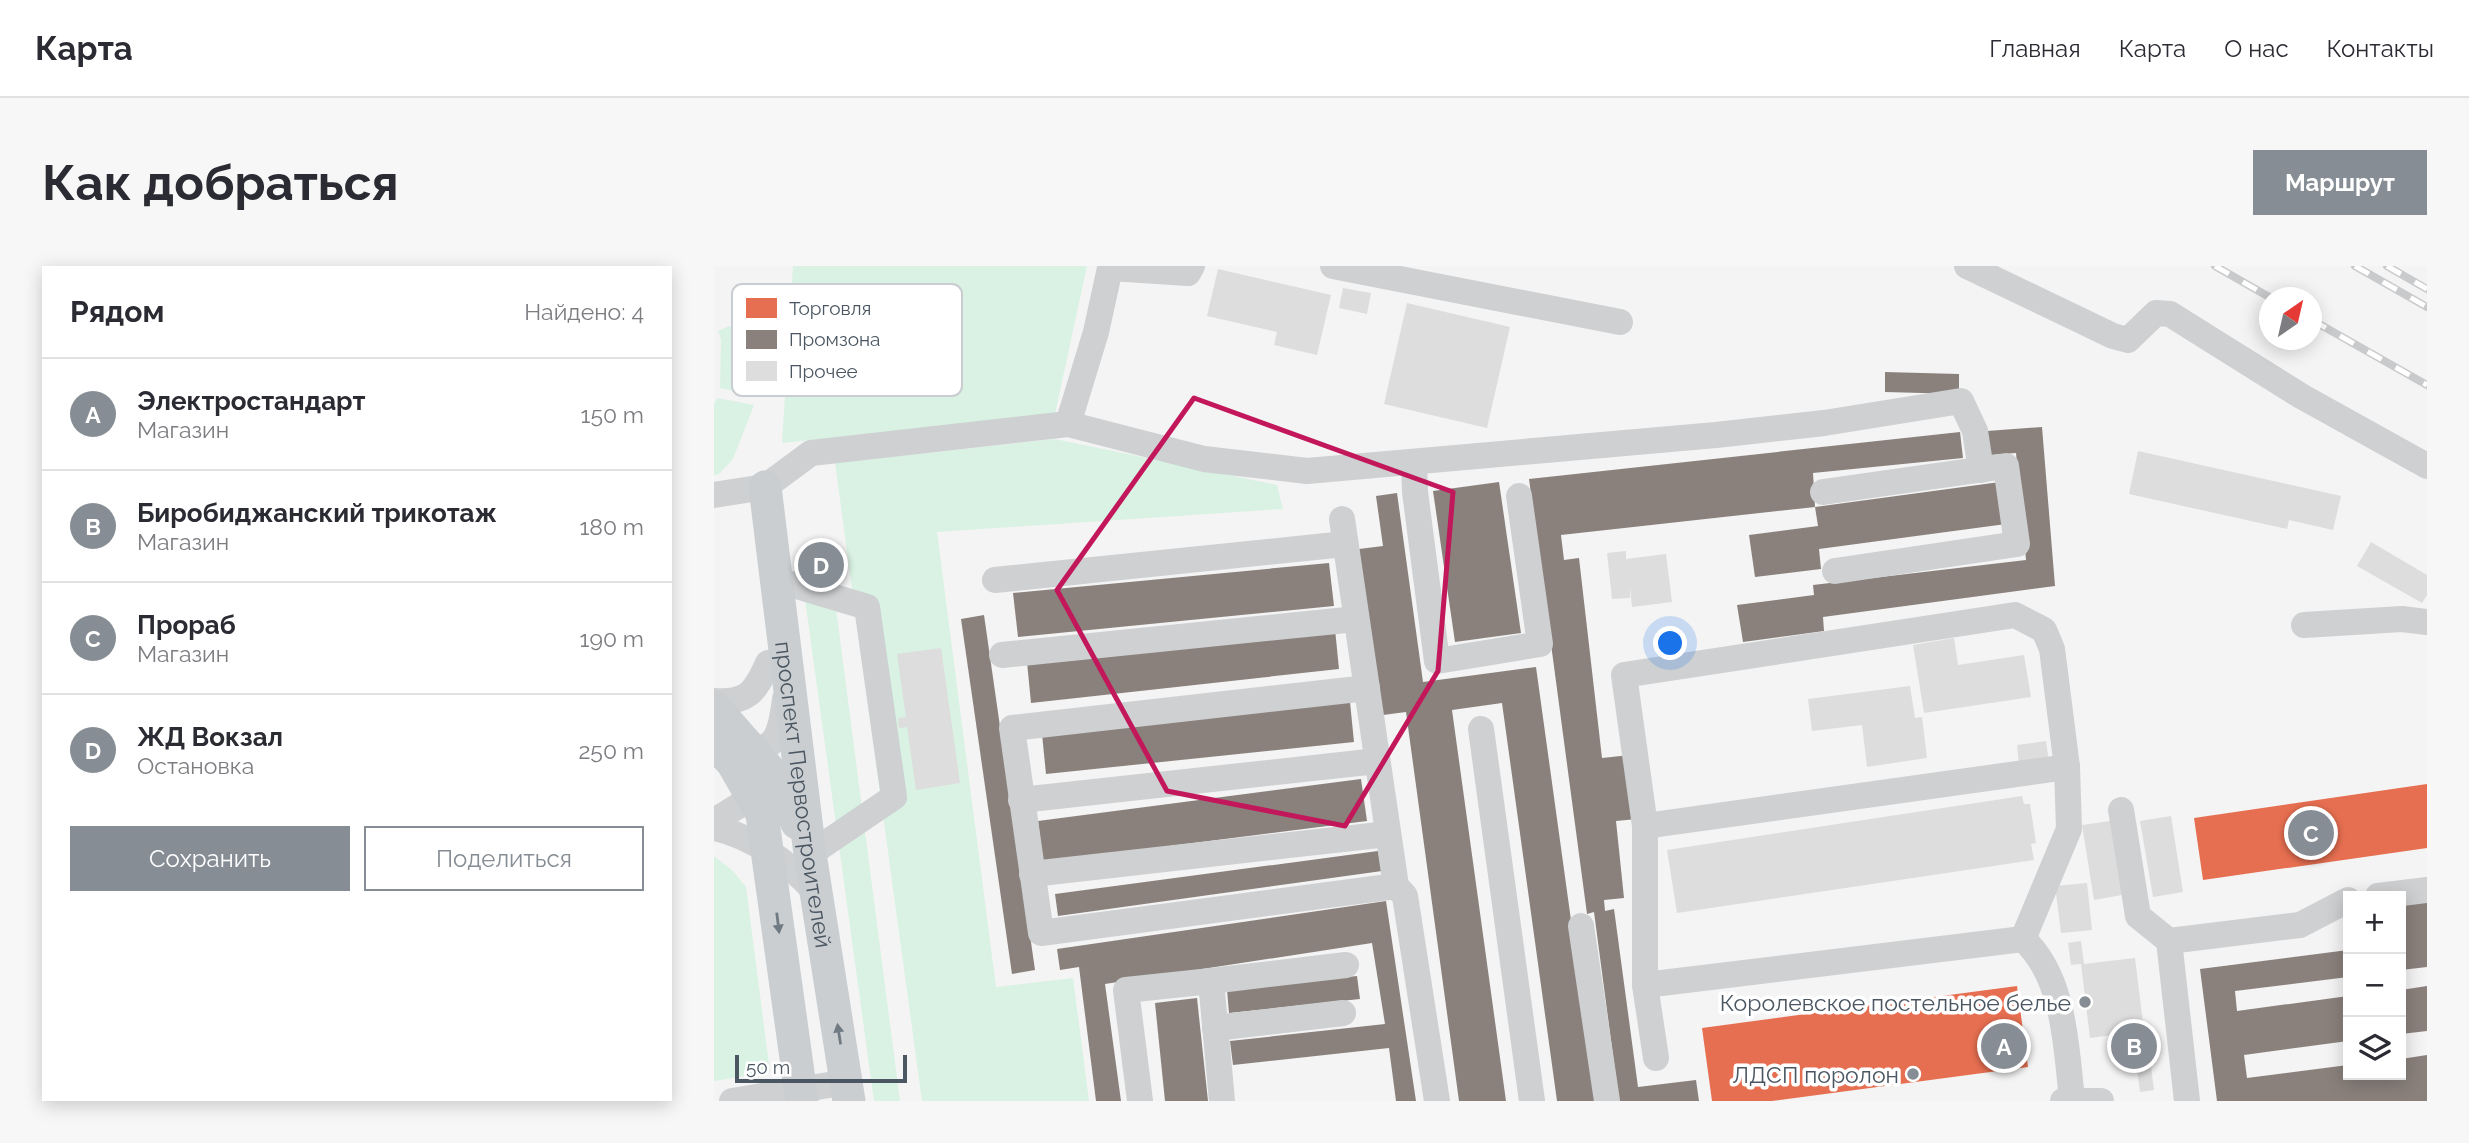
<!DOCTYPE html>
<html lang="ru">
<meta charset="utf-8">
<style>
:root{--surface:#fff;--page:#f7f7f7;--text:#2b2b33;--muted:#7c7c81;--line:#e1e1e2;--accent:#868d94}
body{margin:0;font-family:Raleway,sans-serif;background:var(--page);color:var(--text)}
.controls{position:absolute;right:21px;bottom:21px;display:grid;overflow:hidden;border-radius:0px;box-shadow:0 4px 18px #0003}
.controls button{width:63px;height:63px;display:grid;place-items:center;padding:0;border:0;border-bottom:2px solid var(--line);background:var(--surface);color:var(--text);font:35px sans-serif}
.compass{position:absolute;left:1545px;top:21px;width:63px;height:63px;border-radius:50%;background:var(--surface);box-shadow:0 4px 18px #0003;rotate:34deg}
.scale{position:absolute;left:21px;bottom:18px;width:172px;box-sizing:border-box;padding-left:7px;border:4px solid #4a5661;border-top:0;font-size:19px;line-height:24px;white-space:nowrap;color:#4a5661;-webkit-text-stroke:5px #fff;paint-order:stroke}
.you{position:absolute;left:957px;top:378px;width:24px;height:24px;margin:-18px;border:5px solid #fff;border-radius:50%;background:#1a73e8;box-shadow:0 0 0 10px #1a73e833}
.badge{display:grid;place-items:center;width:46px;height:46px;border-radius:50%;background:var(--accent);color:#fff;font-size:23px;font-weight:700}
.pin{position:absolute;translate:-50% -50%;border:4px solid #fff;box-shadow:0 2px 7px #0006}
.list{margin:0;padding:0;list-style:none}
h2{display:flex;justify-content:space-between;align-items:center;height:91px;margin:0;padding:0 28px;font-size:30px}
h2 small{font-size:23px;font-weight:400;color:var(--muted)}
.list li{display:grid;grid-template-columns:46px 1fr auto;gap:21px;align-items:center;box-sizing:border-box;height:112px;padding:0 28px;border-top:2px solid var(--line)}
.list b{display:block;font-size:26px;white-space:nowrap}
.list p{margin:0;font-size:23px;white-space:nowrap;color:var(--muted)}
.list em{font-size:23px;font-style:normal;color:var(--muted)}
.actions{display:flex;gap:14px;padding:21px 28px}
.actions a{flex:1;padding:16px 0;border:2px solid var(--accent);border-radius:0px;text-align:center;font-size:24px;color:var(--accent)}
.actions .main{background:var(--accent);color:#fff}
.icon{flex:none;width:38px;height:38px;fill:none;stroke:currentColor;stroke-width:2;stroke-linecap:round;stroke-linejoin:round}
.map{position:relative;flex:none;width:1713px;height:835px;overflow:hidden;border-radius:0px}
header{display:flex;align-items:center;gap:42px;box-sizing:border-box;height:98px;padding:0 35px;background:var(--surface);border-bottom:2px solid var(--line)}
header strong{font-size:33px}
nav{display:flex;gap:38px;margin-inline-start:auto;font-size:24px}
.intro{display:flex;align-items:center;justify-content:space-between;box-sizing:border-box;height:168px;padding:0 42px}
h1{margin:0;font-size:49px}
.button{padding:18px 32px;border-radius:0px;background:var(--accent);color:#fff;font-size:24px;font-weight:700}
main{display:flex;gap:42px;padding:0 42px}
aside{flex:1;background:var(--surface);border-radius:0px;box-shadow:0 4px 18px #0003}
.map>svg:first-child{display:block}
</style>
<header>
<strong>Карта</strong>
<nav><a>Главная</a><a>Карта</a><a>О нас</a><a>Контакты</a></nav>
</header>
<div class="intro"><h1>Как добраться</h1><a class="button">Маршрут</a></div>
<main>
<aside>
<h2>Рядом<small>Найдено: 4</small></h2>
<ul class="list">
<li><span class="badge">A</span><div><b>Электростандарт</b><p>Магазин</p></div><em>150 m</em></li>
<li><span class="badge">B</span><div><b>Биробиджанский трикотаж</b><p>Магазин</p></div><em>180 m</em></li>
<li><span class="badge">C</span><div><b>Прораб</b><p>Магазин</p></div><em>190 m</em></li>
<li><span class="badge">D</span><div><b>ЖД Вокзал</b><p>Остановка</p></div><em>250 m</em></li>
</ul>
<div class="actions"><a class="main">Сохранить</a><a>Поделиться</a></div>
</aside>
<div class="map">
<svg width="1713" height="835" viewBox="0 0 1713 835">
<rect width="100%" height="100%" fill="#f4f4f4"/>
<g fill="#d9f2e3">
<path d="M79,0h294l-32,148 -273,29z"/>
<path d="M39,50l6,18 -2,62 -37,-8 1,-49 -3,-8z"/>
<path d="M3,132l37,7 -21,54 -14,15 -5,1v-71z"/>
<path d="M341,173l222,46 6,24 -346,23 59,455 77,-9 16,123h-167l-87,-638z"/>
<path d="M119,319l67,516h-26l-69,-502z"/>
<path d="M0,590l18,14 14,17 24,185 -56,9z"/>
</g>
<g fill="#e76f51">
<path d="M1713,518v64l-224,32 -9,-62z"/>
<path d="M1303,720l11,81 -256,34h-60l-10,-73z"/>
</g>
<g fill="#8a817c">
<path d="M1171,106l74,2v20l-74,-2z"/>
<path d="M1328,161l13,159 -232,31 1,14 -81,11 -6,-37 77,-10 -1,-10 213,-25 -10,-107 -26,2 -3,-24z"/>
<path d="M1246,166l3,26 -150,15 2,34 185,-25 6,42 -187,25 2,20 -66,8 -6,-42 69,-9 -3,-19 -254,28 3,25 15,-2 23,200 28,-3 7,64 -21,2 8,77 -20,2 1,11 9,-2 24,178 58,-7 3,21h-80l-25,-189 -7,2 -58,-435z"/>
<path d="M785,216l22,151 -66,9 -22,-151z"/>
<path d="M683,227l26,189 113,-15 60,434h-39l-55,-398 -50,7 54,391h-47l-53,-389 -23,3 -24,-166 24,-3 -7,-50z"/>
<path d="M615,297l5,43 -316,31 -5,-44z"/>
<path d="M270,349l51,355 -23,4 -51,-355z"/>
<path d="M621,363l4,40 -308,34 -4,-41z"/>
<path d="M636,436l4,40 -308,32 -4,-40z"/>
<path d="M647,513l6,42 -324,41 -5,-41z"/>
<path d="M664,585l4,20 -324,45 -3,-22z"/>
<path d="M1713,634v67l-26,3v-66z"/>
<path d="M672,635l30,200h-20l-7,-53 -156,17 -3,-24 155,-17 -13,-81 -267,41 16,117h-25l-17,-134 -19,3 -3,-21z"/>
<path d="M1634,684v27l-113,14 2,20 111,-15v45l-104,14 3,23 101,-13v10h53v-16l26,-4v46h-210l-17,-132z"/>
<path d="M643,710l3,23 -131,14 -2,-23z"/>
<path d="M1713,720v45l-26,3v-44z"/>
<path d="M483,732l11,103h-43l-10,-98z"/>
</g>
<g fill="#ddddde">
<path d="M504,3l113,26 -14,60 -43,-10 3,-13 -70,-16z"/>
<path d="M629,22l28,5 -4,21 -28,-6z"/>
<path d="M693,37l103,24 -23,101 -103,-24z"/>
<path d="M1424,185l203,45 -8,34 -44,-10 -2,9 -158,-35z"/>
<path d="M1657,276l56,33v20l-5,8 -65,-37z"/>
<path d="M912,285v8l40,-5 6,48 -40,5 -2,-19v10l-18,1 -5,-46z"/>
<path d="M1240,372l4,27 66,-10 7,42 -107,16 -11,-68z"/>
<path d="M227,382l19,135 -44,7 -9,-63 -8,1 -1,-10 8,-1 -9,-63z"/>
<path d="M1196,420l5,32 7,-1 5,41 -60,9 -5,-42 -50,6 -4,-32z"/>
<path d="M1332,475l3,21 -30,3 -2,-20z"/>
<path d="M1308,530l2,8h6l6,39 -5,1 3,16 -357,53 -10,-63z"/>
<path d="M1457,550l12,76 -30,5 -13,-76z"/>
<path d="M1396,555l12,74 -28,5 -12,-75z"/>
<path d="M1373,617l5,47 -31,3 -6,-47z"/>
<path d="M1367,675l3,23 51,-6 9,73 -54,7 -9,-74 -10,1 -3,-22z"/>
<path d="M1433,770l7,54 -14,2 -7,-54z"/>
</g>
<g fill="none" stroke-linecap="round" stroke-linejoin="round">
<g stroke="#ced0d2" stroke-width="26">
<path d="M619,0l287,56"/>
<path d="M1253,0l146,70 15,4 28,-27 14,1 131,82 126,70"/>
<path d="M354,158l28,-92 14,-64 78,5 4,-7"/>
<path d="M700,196l1,30 22,169 103,-17 -21,-148"/>
<path d="M1109,226l183,-26 11,78 -182,27"/>
<path d="M0,229l51,-8 46,-34 257,-29 136,35 103,12 409,-36 108,-12 137,-22 14,30 6,39"/>
<path d="M628,253l54,367 9,10 32,205"/>
<path d="M63,314l90,27 27,190 -84,57"/>
<path d="M281,314l350,-36"/>
<path d="M1590,359l98,-6 25,3"/>
<path d="M288,389l354,-36"/>
<path d="M653,422l-355,40 29,205 355,-47"/>
<path d="M0,435c33,2 41,-8 54,-38"/>
<path d="M767,463l51,372"/>
<path d="M23,480c40,12 44,-15 48,-47"/>
<path d="M307,534l356,-39"/>
<path d="M1407,544l17,106 31,25 18,160"/>
<path d="M0,555l55,-34"/>
<path d="M931,560l422,-59 -15,-118 -8,-19 -29,-15 -391,60 21,151v159l11,73"/>
<path d="M0,562c37,7 78,37 102,65"/>
<path d="M318,608l356,-40"/>
<path d="M1664,630l49,-6"/>
<path d="M867,660l26,175"/>
<path d="M1309,673c42,38 43,108 49,160"/>
<path d="M1455,675l131,-16 48,-25"/>
<path d="M497,715l135,-16"/>
<path d="M931,719l378,-46 46,-110 -2,-62"/>
<path d="M501,762l128,-15"/>
<path d="M18,835l115,-19"/>
<path d="M426,835l-14,-111 85,-9 11,120"/>
<path d="M1349,835h38"/>
</g>
<g stroke="#caced1" stroke-width="33">
<path id="s1" d="M51,221l45,367 39,247"/>
<path d="M0,441l64,73 19,43"/>
<path d="M0,478l18,18 30,52 40,287"/>
</g>
<defs>
<g id="rail">
<path d="M1501,0l56,32"/>
<path d="M1641,0l72,41"/>
<path d="M1673,0l40,23"/>
<path d="M1598,54l115,65"/>
</g>
</defs>
<use href="#rail" stroke="#c9cacc" stroke-width="8"/>
<use href="#rail" stroke="#fff" stroke-width="5" stroke-dasharray="16" stroke-linecap="butt"/>
</g>
<defs><path id="oneway-solid" d="M-6-.8H1V-3.2L6.5 0L1 3.2V.8H-6Z" transform="scale(1.75)"/></defs>
<g fill="#707a83">
<use href="#oneway-solid" transform="translate(64 657) rotate(83)"/>
<use href="#oneway-solid" transform="translate(125 768) rotate(-99)"/>
</g>
<path fill="none" stroke="#c2185b" stroke-width="5" stroke-linejoin="round" d="M480,132l259,94 -15,179 -93,155 -178,-35 -110,-201z"/>
<g fill="#868d94" stroke="#fff" stroke-width="2.5">
<circle cx="1371" cy="736" r="7"/>
<circle cx="1199" cy="808" r="7"/>
</g>
<g text-anchor="middle" dominant-baseline="central" stroke-width="7" stroke-linejoin="round" paint-order="stroke">
<g font-size="23" fill="#4a5661" stroke="#fff">
<text stroke="none"><textPath href="#s1" startOffset="310">проспект Первостроителей</textPath></text>
</g>
<g font-size="23" fill="#4a5661" stroke="#fff" text-anchor="end">
<text x="1357" y="736">Королевское постельное белье</text>
<text x="1185" y="808">ЛДСП поролон</text>
</g>
</g>
<rect x="18" y="18" width="230" height="112" rx="10" fill="#fff" stroke="#c9ccd0" stroke-width="2"/>
<rect x="32" y="32" width="31" height="20" fill="#e76f51"/>
<rect x="32" y="64" width="31" height="19" fill="#8a817c"/>
<rect x="32" y="95" width="31" height="20" fill="#ddddde"/>
<g font-size="19" fill="#4a5661">
<text x="75" y="49">Торговля</text>
<text x="75" y="80">Промзона</text>
<text x="75" y="112">Прочее</text>
</g>
</svg>
<div class="controls">
<button>+</button>
<button>−</button>
<button><svg class="icon" aria-label="layers" viewBox="0 0 24 24"><path d="M12 4l9 5-9 5-9-5zM3 14l9 5 9-5"/></svg></button>
</div>
<svg class="compass" viewBox="-18 -18 36 36"><path d="M0-13l5 13h-10z" fill="#e53935"/><path d="M0 13l5-13h-10z" fill="#7c7c81"/></svg>
<div class="scale">50 m</div>
<div class="you"></div>
<div class="pin badge" style="left:1290px;top:780px">A</div>
<div class="pin badge" style="left:1420px;top:780px">B</div>
<div class="pin badge" style="left:1597px;top:567px">C</div>
<div class="pin badge" style="left:107px;top:299px">D</div>
</div>
</main>
